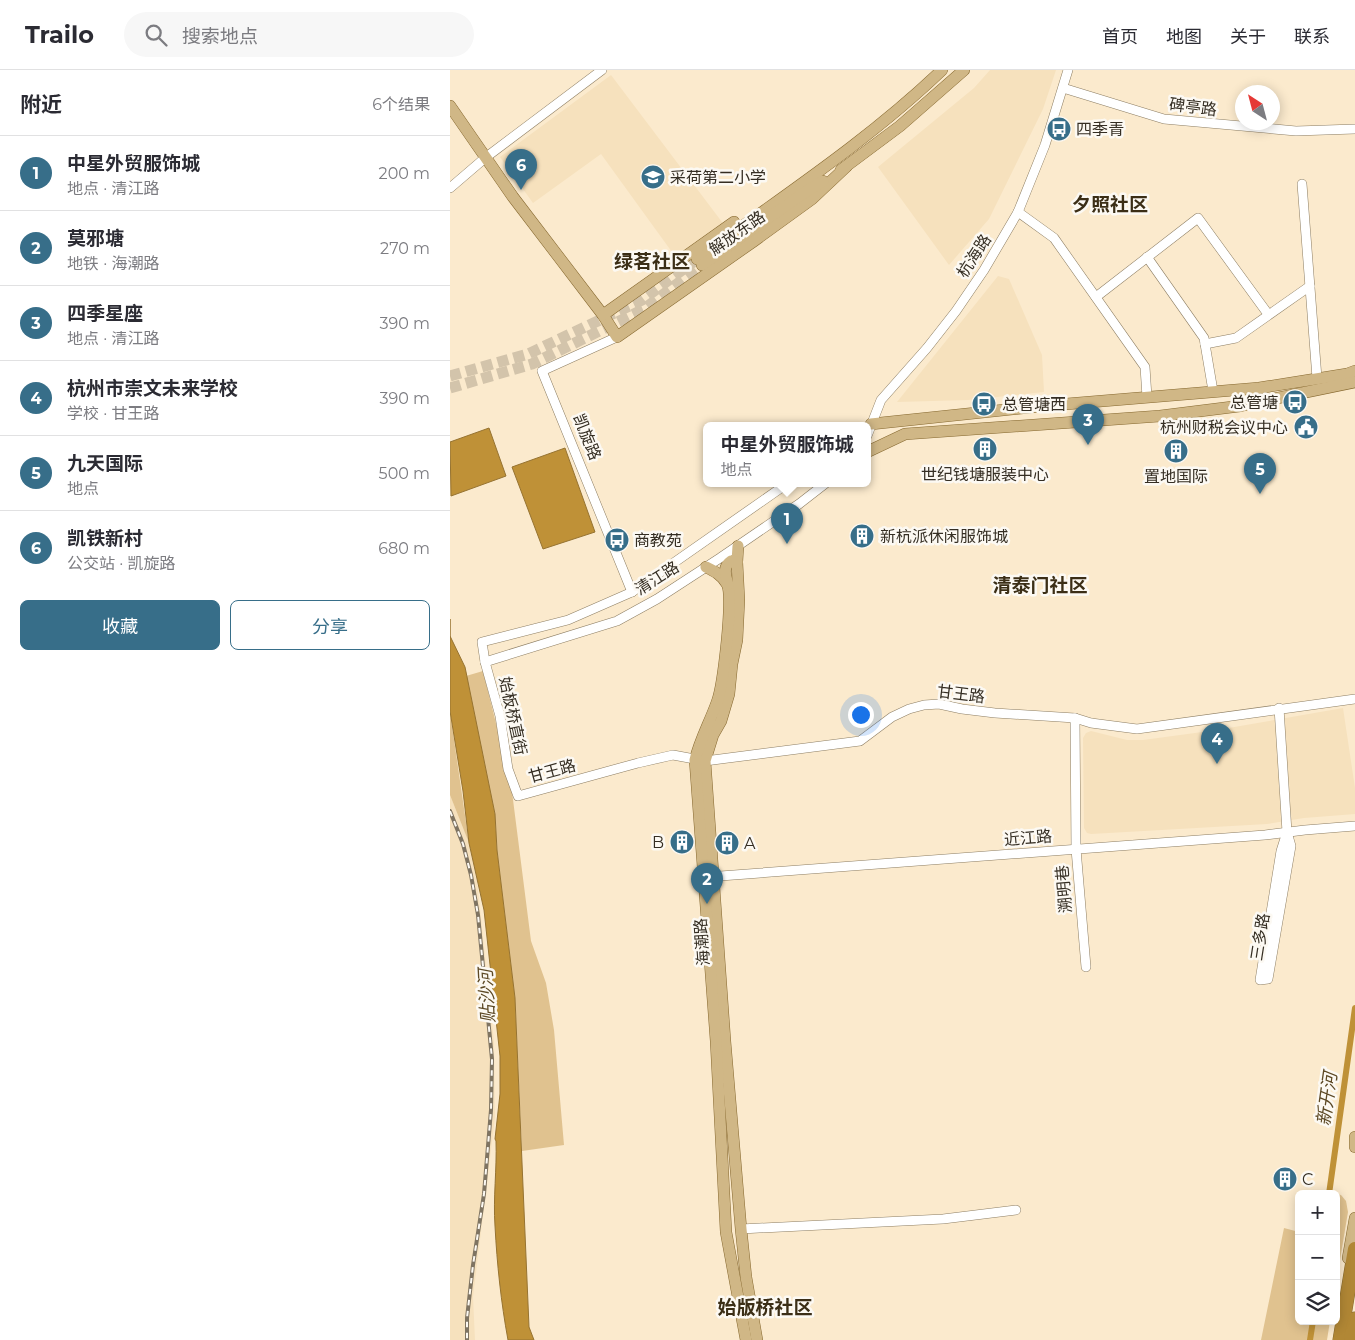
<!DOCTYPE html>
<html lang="zh">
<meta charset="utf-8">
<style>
:root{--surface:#fff;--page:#f7f7f7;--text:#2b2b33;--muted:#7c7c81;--line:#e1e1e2;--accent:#376e89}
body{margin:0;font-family:Montserrat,"Noto Sans SC",sans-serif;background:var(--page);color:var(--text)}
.controls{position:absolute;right:15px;bottom:15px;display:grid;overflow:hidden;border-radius:8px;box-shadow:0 2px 12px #0003}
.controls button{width:45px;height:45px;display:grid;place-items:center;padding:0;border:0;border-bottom:1px solid var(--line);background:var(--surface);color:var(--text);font:25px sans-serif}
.compass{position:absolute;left:785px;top:15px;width:45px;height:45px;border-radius:50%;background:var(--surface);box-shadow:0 2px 12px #0003;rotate:324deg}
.you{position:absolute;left:410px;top:644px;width:18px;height:18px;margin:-12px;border:4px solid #fff;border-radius:50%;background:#1a73e8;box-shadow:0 0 0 8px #1a73e833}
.badge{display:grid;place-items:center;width:32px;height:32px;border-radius:50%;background:var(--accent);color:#fff;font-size:16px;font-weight:700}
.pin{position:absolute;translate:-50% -41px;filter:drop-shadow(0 1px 2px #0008)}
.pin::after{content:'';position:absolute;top:26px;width:18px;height:15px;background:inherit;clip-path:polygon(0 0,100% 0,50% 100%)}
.popup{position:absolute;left:253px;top:352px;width:168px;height:65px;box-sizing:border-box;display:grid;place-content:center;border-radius:8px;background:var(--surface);filter:drop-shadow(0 1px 4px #0005);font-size:16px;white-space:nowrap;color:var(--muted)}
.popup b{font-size:19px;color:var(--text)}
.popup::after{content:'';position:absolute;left:50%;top:100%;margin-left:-10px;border:10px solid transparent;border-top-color:var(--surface)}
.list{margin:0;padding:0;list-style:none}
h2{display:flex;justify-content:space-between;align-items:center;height:65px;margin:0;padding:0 20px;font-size:21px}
h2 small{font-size:16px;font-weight:400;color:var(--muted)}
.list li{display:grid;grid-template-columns:32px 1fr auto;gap:15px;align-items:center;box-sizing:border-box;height:75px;padding:0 20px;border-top:1px solid var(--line)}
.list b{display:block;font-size:19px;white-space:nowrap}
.list p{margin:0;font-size:16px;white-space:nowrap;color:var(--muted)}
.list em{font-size:16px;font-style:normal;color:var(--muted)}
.actions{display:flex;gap:10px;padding:15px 20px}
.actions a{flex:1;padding:11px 0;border:1px solid var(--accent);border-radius:8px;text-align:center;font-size:18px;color:var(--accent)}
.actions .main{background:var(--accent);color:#fff}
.icon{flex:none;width:28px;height:28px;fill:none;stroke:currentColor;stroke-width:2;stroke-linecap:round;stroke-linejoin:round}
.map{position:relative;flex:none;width:905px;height:1270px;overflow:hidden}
header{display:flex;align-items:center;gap:30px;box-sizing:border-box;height:70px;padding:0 25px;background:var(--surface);border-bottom:1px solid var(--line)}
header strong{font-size:24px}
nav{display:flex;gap:28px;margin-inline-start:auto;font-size:18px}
.search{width:350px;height:45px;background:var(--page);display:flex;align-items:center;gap:12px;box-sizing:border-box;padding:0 18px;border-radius:28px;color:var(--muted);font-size:19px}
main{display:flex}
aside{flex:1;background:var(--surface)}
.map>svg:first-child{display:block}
</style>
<header>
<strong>Trailo</strong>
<div class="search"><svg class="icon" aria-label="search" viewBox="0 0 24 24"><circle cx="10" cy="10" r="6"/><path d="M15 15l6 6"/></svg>搜索地点</div>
<nav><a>首页</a><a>地图</a><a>关于</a><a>联系</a></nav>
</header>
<main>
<aside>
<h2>附近<small>6个结果</small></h2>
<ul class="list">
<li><span class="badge">1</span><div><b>中星外贸服饰城</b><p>地点 · 清江路</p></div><em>200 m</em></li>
<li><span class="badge">2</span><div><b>莫邪塘</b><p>地铁 · 海潮路</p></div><em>270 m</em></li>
<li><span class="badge">3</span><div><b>四季星座</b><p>地点 · 清江路</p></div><em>390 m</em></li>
<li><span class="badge">4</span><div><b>杭州市崇文未来学校</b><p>学校 · 甘王路</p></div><em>390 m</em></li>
<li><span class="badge">5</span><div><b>九天国际</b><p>地点</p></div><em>500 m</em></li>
<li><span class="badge">6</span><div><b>凯铁新村</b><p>公交站 · 凯旋路</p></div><em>680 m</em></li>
</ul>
<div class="actions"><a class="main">收藏</a><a>分享</a></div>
</aside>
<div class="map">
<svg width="905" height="1270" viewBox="0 0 905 1270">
<rect width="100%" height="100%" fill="#fbeacd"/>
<g fill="#f6e1bd">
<path d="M540,0h66l-13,39 -54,110 -40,46 -71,-98 96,-79z"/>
<path d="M161,5l114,151 -48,33 -76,-105 -68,49 -33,-46z"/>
<path d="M548,206l11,3 33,76 2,37 -76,8 -71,2z"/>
<path d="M893,638l12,80v26l-51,4 -37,6 -176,10 -4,-1 -3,-5 -1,-90 3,-5 5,-2 36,9h16l74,-10z"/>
<path d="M0,725l19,48 7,27 18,172 1,75 -22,180 2,43h-25z"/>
</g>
<g fill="#e0c28f">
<path d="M33,601l28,113 20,157 15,42 8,47 10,115 -42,6 -7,-153 -18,-148 -2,-36 -29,-138z"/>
<path d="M0,642l19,131 -19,-48z"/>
<path d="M886,1124l5,1 5,6 2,11 -12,72z"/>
<path d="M834,1158l15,4v89h31l-3,19h-66z"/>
</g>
<g fill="#bf9137" stroke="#967331">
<path d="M39,358l17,48 -55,20 -1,-54z"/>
<path d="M115,378l30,84 -52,17 -31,-82z"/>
<path d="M0,549v17l15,31 30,147 2,36 18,148 14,329 5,13h-26c-7,-38 -11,-76 -13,-114 -2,-28 2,-57 1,-85l-1,-2 5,-45v-38l-16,-146 -15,-67 -6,-52 -13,-80z"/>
</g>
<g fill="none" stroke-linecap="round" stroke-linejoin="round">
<g stroke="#bf9137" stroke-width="6">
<path d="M879,1124l26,-186"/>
<path d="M860,1270l3,-19"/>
</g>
<g stroke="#d3c4ab" stroke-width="11" stroke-dasharray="11 5.5" stroke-linecap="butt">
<path d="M0,306l78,-22 114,-54 55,-41"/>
<path d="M0,318l82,-24 112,-55 58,-44"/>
</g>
<defs>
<g id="minor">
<path d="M613,18l101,31 132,12 59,-2"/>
<path d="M852,114l15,194"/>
<path d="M0,118l35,-30 117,-88"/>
<path d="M568,142l36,26 91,129 2,30"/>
<path d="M697,187l57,81 9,53"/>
<path d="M646,227l102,-79 70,96"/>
<path d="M167,267l-75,34 90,221"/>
<path d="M755,274l31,-6 74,-52"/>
<path d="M417,366l14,-36 46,-52 29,-37 28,-41 34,-58 27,-67 23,-75"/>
<path d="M338,413l-156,109 -64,28 -86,22 3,20 15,54 8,53 10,27 120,-33 35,-8 32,6 155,-20 32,-24 17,-8 15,-4 15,-1 23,5 33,4 80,5 16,5 46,6 218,-30"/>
<path d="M35,592l132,-41 40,-22 63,-41 79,-54 27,-21"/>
<path d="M829,638l8,124 4,14 -23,133 -8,1 21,-129 6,-19"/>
<path d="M625,648l1,131 10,118"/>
<path d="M257,807l558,-42 40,-5 50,-4"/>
<path d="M291,1159l202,-10 73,-9"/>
</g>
<g id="major">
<path d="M0,36l63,91 90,118 14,22 137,-96 58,-42 34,-32"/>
<path d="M391,100l59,-44 64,-56"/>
<path d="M247,189c82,-60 171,-118 245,-189"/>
<path d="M252,195l99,-70 22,-14"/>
<path d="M153,245l131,-93"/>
<path d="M421,354l171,-18 217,-18 88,-14 8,-3"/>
<path d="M417,382l38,-18 255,-18 80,-10 115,-24"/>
<path d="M288,476l-1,16 2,38 -2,40 -5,24 -3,30 -8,27 -8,14 -8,26 20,280 16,188 5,48 11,63"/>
<path d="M256,497c8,4 16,8 21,17 7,12 -4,102 -10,118 -7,20 -17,37 -22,58l21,281 10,191 20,108"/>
<path d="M278,515c-2,-9 -6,-18 3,-24l6,1"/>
<path d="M905,1067v10"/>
<path d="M898,1188l7,-40"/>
</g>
<g id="highway">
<path d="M890,1270l15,-91"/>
<path d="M901,1270l4,-21"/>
</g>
</defs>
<use href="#minor" stroke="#8d7e63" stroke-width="10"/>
<use href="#major" stroke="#86682f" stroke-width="12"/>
<use href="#highway" stroke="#86682f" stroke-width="15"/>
<use href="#minor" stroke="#fff" stroke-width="9"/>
<use href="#major" stroke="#d0b786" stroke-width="11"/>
<use href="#highway" stroke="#b18735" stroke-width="14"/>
<defs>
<path id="rail" d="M0,741l13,33 8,31 7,40 14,144 -1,51 -7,84 -11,71 -6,53v22"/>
</defs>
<use href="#rail" stroke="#7f7462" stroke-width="4"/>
<use href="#rail" stroke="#fcf9f3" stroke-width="2" stroke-dasharray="5.5" stroke-linecap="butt"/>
</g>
<defs>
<symbol id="bus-disc" viewBox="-11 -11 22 22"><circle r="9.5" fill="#376e89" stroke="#fcf9f3"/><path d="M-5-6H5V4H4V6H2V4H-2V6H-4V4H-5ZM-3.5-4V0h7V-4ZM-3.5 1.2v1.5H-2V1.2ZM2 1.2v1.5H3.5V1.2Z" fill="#fff"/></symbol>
<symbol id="school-disc" viewBox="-11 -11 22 22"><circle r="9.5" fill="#376e89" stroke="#fcf9f3"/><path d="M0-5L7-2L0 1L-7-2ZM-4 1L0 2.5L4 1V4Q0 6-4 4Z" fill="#fff"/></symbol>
<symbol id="civic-disc" viewBox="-11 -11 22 22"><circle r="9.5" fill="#376e89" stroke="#fcf9f3"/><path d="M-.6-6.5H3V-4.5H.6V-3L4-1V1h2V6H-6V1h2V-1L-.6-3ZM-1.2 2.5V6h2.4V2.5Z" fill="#fff"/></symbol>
<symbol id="building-disc" viewBox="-11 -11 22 22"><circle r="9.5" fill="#376e89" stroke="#fcf9f3"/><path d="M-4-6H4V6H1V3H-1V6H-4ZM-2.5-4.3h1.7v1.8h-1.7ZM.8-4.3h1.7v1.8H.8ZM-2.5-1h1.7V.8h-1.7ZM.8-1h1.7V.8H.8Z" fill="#fff"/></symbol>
</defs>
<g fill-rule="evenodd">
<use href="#bus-disc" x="595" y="45" width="28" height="28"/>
<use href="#school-disc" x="189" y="93" width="28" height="28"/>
<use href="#bus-disc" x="831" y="318" width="28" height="28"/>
<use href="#bus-disc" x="520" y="320" width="28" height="28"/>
<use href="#civic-disc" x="842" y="343" width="28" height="28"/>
<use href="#building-disc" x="521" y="365" width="28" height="28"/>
<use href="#building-disc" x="712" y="367" width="28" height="28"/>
<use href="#building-disc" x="398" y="452" width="28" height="28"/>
<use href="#bus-disc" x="153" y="456" width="28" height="28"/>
<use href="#building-disc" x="218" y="758" width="28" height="28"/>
<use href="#building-disc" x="263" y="759" width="28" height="28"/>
<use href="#building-disc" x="821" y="1095" width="28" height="28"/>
</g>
<g text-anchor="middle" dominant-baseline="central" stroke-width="5" stroke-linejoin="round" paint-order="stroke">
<g font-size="16" fill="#352e23" stroke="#fcf9f3">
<text transform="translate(743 37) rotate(7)">碑亭路</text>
<text transform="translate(287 163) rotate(-35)">解放东路</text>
<text transform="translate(524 186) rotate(-57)">杭海路</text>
<text transform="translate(137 367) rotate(68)">凯旋路</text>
<text transform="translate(207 508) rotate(-32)">清江路</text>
<text transform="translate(511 624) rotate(7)">甘王路</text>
<text transform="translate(63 646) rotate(78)">始板桥直街</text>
<text transform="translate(102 701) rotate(-15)">甘王路</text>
<text transform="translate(578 768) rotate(-5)">近江路</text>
<text transform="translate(614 819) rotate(-95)">溯明巷</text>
<text transform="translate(810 867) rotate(-81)">三多路</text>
<text transform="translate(252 872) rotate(-94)">海潮路</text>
</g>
<g font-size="16" fill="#352e23" stroke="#fcf9f3" text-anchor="start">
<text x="626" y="59">四季青</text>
<text x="220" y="107">采荷第二小学</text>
<text x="828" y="332" text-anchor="end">总管塘</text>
<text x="552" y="334">总管塘西</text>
<text x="838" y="357" text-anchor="end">杭州财税会议中心</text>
<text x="535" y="404" text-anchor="middle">世纪钱塘服装中心</text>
<text x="726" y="406" text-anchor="middle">置地国际</text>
<text x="430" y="466">新杭派休闲服饰城</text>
<text x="184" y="470">商教苑</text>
<text x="214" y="772" text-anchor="end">B</text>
<text x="294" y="773">A</text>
<text x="852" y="1109">C</text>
</g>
<g font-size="18" font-style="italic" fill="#5d4925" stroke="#fcf9f3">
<text transform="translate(37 926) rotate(-93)">贴沙河</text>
<text transform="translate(877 1029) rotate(-82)">新开河</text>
</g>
<g font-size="19" font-weight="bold" fill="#3b2e16" stroke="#fcf9f3">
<text x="660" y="134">夕照社区</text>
<text x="202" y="191">绿茗社区</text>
<text x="590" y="515">清泰门社区</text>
<text x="315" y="1237">始版桥社区</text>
</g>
</g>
</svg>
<div class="controls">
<button>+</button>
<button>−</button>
<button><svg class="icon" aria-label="layers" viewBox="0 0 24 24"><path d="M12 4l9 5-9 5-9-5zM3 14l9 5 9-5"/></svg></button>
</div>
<svg class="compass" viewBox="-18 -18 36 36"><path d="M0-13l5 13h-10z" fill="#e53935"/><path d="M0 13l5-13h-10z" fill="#7c7c81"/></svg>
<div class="you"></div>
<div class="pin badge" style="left:337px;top:474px">1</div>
<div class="popup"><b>中星外贸服饰城</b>地点</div>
<div class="pin badge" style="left:257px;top:834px">2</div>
<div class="pin badge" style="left:638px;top:375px">3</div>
<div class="pin badge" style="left:767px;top:694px">4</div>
<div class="pin badge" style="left:810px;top:424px">5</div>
<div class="pin badge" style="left:71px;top:120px">6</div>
</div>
</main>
